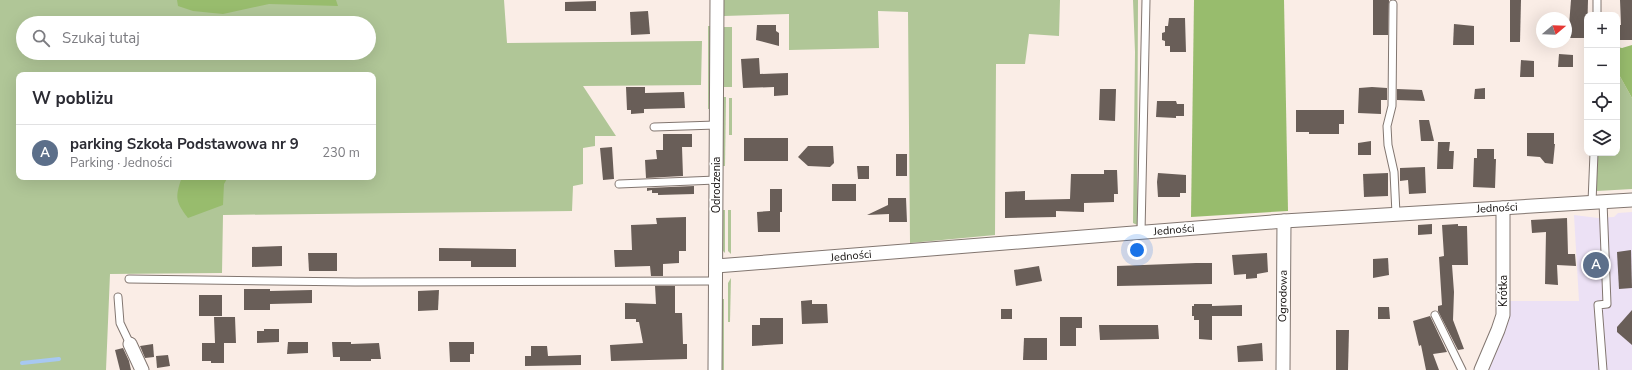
<!DOCTYPE html>
<html lang="pl">
<meta charset="utf-8">
<style>
:root{--surface:#fff;--page:#f2f2f3;--text:#2b2b33;--muted:#7c7c81;--line:#e1e1e2;--accent:#d93025}
body{margin:0;font-family:"Nunito Sans",sans-serif;background:var(--page);color:var(--text)}
.controls{position:absolute;right:12px;top:12px;display:grid;overflow:hidden;border-radius:8px;box-shadow:0 4px 16px #0002}
.controls button{width:36px;height:36px;display:grid;place-items:center;padding:0;border:0;border-bottom:1px solid var(--line);background:var(--surface);color:var(--text);font:20px sans-serif}
.compass{position:absolute;left:1536px;top:12px;width:36px;height:36px;border-radius:50%;background:var(--surface);box-shadow:0 4px 16px #0002;rotate:71deg}
.you{position:absolute;left:1137px;top:250px;width:14px;height:14px;margin:-10px;border:3px solid #fff;border-radius:50%;background:#1a73e8;box-shadow:0 0 0 6px #1a73e833}
.badge{display:grid;place-items:center;width:26px;height:26px;border-radius:50%;background:var(--accent);color:#fff;font-size:13px;font-weight:700}
.pin{position:absolute;translate:-50% -50%;border:2px solid #fff;box-shadow:0 1px 4px #0006}
.list{margin:0;padding:0;list-style:none}
h2{display:flex;justify-content:space-between;align-items:center;height:52px;margin:0;padding:0 16px;font-size:17px}
h2 small{font-size:13px;font-weight:400;color:var(--muted)}
.list li{display:grid;grid-template-columns:26px 1fr auto;gap:12px;align-items:center;box-sizing:border-box;height:56px;padding:0 16px;border-top:1px solid var(--line)}
.list b{display:block;font-size:15px;white-space:nowrap}
.list p{margin:0;font-size:13px;white-space:nowrap;color:var(--muted)}
.list em{font-size:13px;font-style:normal;color:var(--muted)}
.icon{flex:none;width:22px;height:22px;fill:none;stroke:currentColor;stroke-width:2;stroke-linecap:round;stroke-linejoin:round}
.map{position:relative;flex:none;width:1632px;height:370px;overflow:hidden}
.search{position:absolute;background:var(--surface);box-shadow:0 4px 16px #0002;left:16px;top:16px;width:360px;height:44px;display:flex;align-items:center;gap:10px;box-sizing:border-box;padding:0 14px;border-radius:22px;color:var(--muted);font-size:15px}
.panel{position:absolute;background:var(--surface);box-shadow:0 4px 16px #0002;left:16px;top:72px;width:360px;height:108px;border-radius:8px}
.map>svg:first-child{display:block}
</style>
<div class="map">
<svg width="1632" height="370" viewBox="0 0 1632 370">
<rect width="100%" height="100%" fill="#faede6"/>
<path fill="#ece1f5" d="M1632,212v158h-143l18,-48v-21h72l-5,-86 24,3 16,-1 4,-4z"/>
<g fill="#b0c697" fill-rule="evenodd">
<path d="M0,0h504l3,43 195,-2 -1,44 -118,1 33,50h-21v10l-12,2v36l-10,2 -1,25 -349,4 -1,58 -112,1 -4,96h-106zM23,23h346v30h-346zM19,75h354v102h-354z"/>
<path d="M724,0h336l-1,36 -30,-2 -4,30h-29l-1,171 -85,8 -2,-231 -30,-1 1,37 -90,2v-36l-65,2z"/>
<path d="M1133,0h5l-1,225 -4,-2 2,-171z"/>
<rect x="708" y="26" width="2" height="83"/>
<rect x="723" y="27" width="9" height="60"/>
<path d="M1617,71l15,27v91l-35,2v-38h20z"/>
<path d="M723,97h3l-1,69h-3z"/>
<rect x="729" y="98" width="3" height="37"/>
<path d="M722,210h3v43l-3,-3z"/>
<path d="M728,210h3v44l-3,-3z"/>
<path d="M731,278l-1,44h-2v-39z"/>
<rect x="722" y="299" width="2" height="71"/>
</g>
<g fill="#98bc6d">
<path d="M177,0h159l2,6 -69,-2 -46,10 -30,-3 -15,-5z"/>
<path d="M1194,0h90l4,211 -97,6z"/>
<path d="M1632,45v53l-15,-27v-24l5,1z"/>
<path d="M182,177h46l-4,7 -1,21 -35,13c-13,-17 -13,-21 -6,-41z"/>
</g>
<g fill="none" stroke-linecap="round" stroke-linejoin="round">
<path stroke="#a7c8f1" stroke-width="4" d="M22,363l37,-4"/>
</g>
<g fill="#695e58">
<path d="M1373,0h16l-1,35h-15z"/>
<path d="M1510,0h11l-1,42h-10z"/>
<path d="M1571,0h17l-1,38h-19z"/>
<path d="M1620,0h12v40h-15v-15h4z"/>
<path d="M596,1v10h-31v-9z"/>
<path d="M648,11l2,23 -19,1 -1,-23z"/>
<path d="M1169,18h16l1,34h-16v-6h-5v-5l-3,-1v-7l3,-1v-6h3z"/>
<path d="M1454,24l20,2v19h-21z"/>
<path d="M757,25h19v6l3,2v13l-23,-6z"/>
<path d="M1559,54l14,1v12h-15z"/>
<path d="M759,58l1,16 28,-1v22l-14,1v-9l-31,1 -2,-29z"/>
<path d="M1521,60l13,1v16h-14z"/>
<path d="M626,87h19v6l39,-1 1,16 -41,1v4l-13,1v-4h-4z"/>
<path d="M1372,87l15,1v12h-6v14l-23,-1 1,-25z"/>
<path d="M1485,88v11h-11l1,-10z"/>
<path d="M1100,89h16l-1,32 -16,-1z"/>
<path d="M1397,89l25,1 3,11 -28,-1z"/>
<path d="M1157,101h19l1,3h7v12h-8v2l-20,-1z"/>
<path d="M1296,110h48v14h-5v10h-30v-2h-13z"/>
<path d="M1419,120h10l5,21h-13z"/>
<path d="M1527,133h27v11h1l-2,20 -8,-1 -5,-6 -13,-1z"/>
<path d="M663,134h29v13h-10l1,29 -37,2 -1,-18 12,-1 -1,-9h7z"/>
<rect x="744" y="138" width="44" height="23"/>
<path d="M1371,141v14h-13v-12z"/>
<path d="M1438,142h12l-1,9h5l-1,18h-16z"/>
<path d="M808,146h25l1,17 -4,4 -22,-1 -10,-9z"/>
<path d="M612,147l2,32 -11,1 -3,-32z"/>
<path d="M1477,149h17v10h2l-1,29 -22,-1 1,-29h3z"/>
<rect x="896" y="154" width="11" height="22"/>
<path d="M857,166h12v13h-11z"/>
<path d="M1425,167l1,26 -17,1 -1,-14 -8,1v-13z"/>
<path d="M1104,170h13l1,24h-4v8l-30,1v9l-28,-1v6l-51,1v-26l20,-1v9l45,-1 1,-25h33z"/>
<path d="M1158,173l28,2v18h-6v4h-22l-1,-15z"/>
<path d="M1388,173v23l-24,1 -1,-23z"/>
<rect x="832" y="184" width="24" height="17"/>
<path d="M694,186v8l-36,1v-2h-6v-3l-5,1v-3z"/>
<path d="M770,189h12v23h-2v20h-22l-1,-20 13,-1z"/>
<path d="M888,198h18l1,24h-18v-8l-22,1 21,-10z"/>
<path d="M686,217v34h-7v12l-16,1v12h-12l-1,-10 -35,1 -1,-17h18l-1,-25 26,-1 -1,-6z"/>
<path d="M1567,218l1,36h7l1,12 -19,-1 1,20 -13,-1 1,-52 -14,1 -1,-13z"/>
<path d="M1432,224v10l-14,1v-10z"/>
<path d="M1458,224v2h9l1,39h-16l2,27 -1,28 11,29 -6,1 -20,-39v-5l4,-1 -3,-48 5,-1 -2,-31z"/>
<path d="M282,246v20l-30,1v-20z"/>
<path d="M439,248l77,1v18h-45v-6h-32z"/>
<path d="M1631,250l1,38 -13,1 -2,-37z"/>
<path d="M308,253h29v18h-28z"/>
<path d="M1267,253l1,19 -11,2v4l-11,1v-5l-12,1 -2,-20z"/>
<path d="M1388,258l1,17 -16,3v-19z"/>
<path d="M1196,263h16v21l-95,2v-20z"/>
<path d="M1039,266l3,15 -26,5 -2,-16z"/>
<path d="M655,286h20v27h7l1,31h4v15l-76,2 -1,-16 33,-2 -4,-21h-3v-3h-11v-16l31,1z"/>
<path d="M244,289h26v2l42,-1v13l-42,1v6h-26z"/>
<path d="M439,290l-1,20 -20,1v-20z"/>
<rect x="199" y="295" width="23" height="21"/>
<path d="M812,300v4h15l1,19 -26,1 -1,-23z"/>
<path d="M1194,304h18v2l30,-1v11h-30v24l-13,-1v-19h-5v-4h-2v-10h2z"/>
<path d="M1378,307h11l1,12h-12z"/>
<rect x="1001" y="309" width="11" height="10"/>
<path d="M1632,310v35l-15,-13v-5z"/>
<path d="M1430,316l17,36 -14,2 6,16h-13l-5,-25 -2,1 -6,-25z"/>
<path d="M214,317h21l1,26h-12v20h-13v-2h-9v-18h13z"/>
<path d="M1060,317h22v11h-6v18h-16z"/>
<path d="M760,318h23v26l-31,2v-21h8z"/>
<path d="M1099,325h59l1,14 -59,1z"/>
<path d="M264,329h15v13l-22,1v-12h7z"/>
<path d="M1336,330h13l-1,40h-12z"/>
<path d="M1024,338h23v22h-24z"/>
<path d="M288,342h20v11l-21,1z"/>
<path d="M332,342h19v2l28,-1 2,16h-10v2h-31v-4h-7z"/>
<path d="M449,342h25v12h-4v8h-20z"/>
<path d="M1262,343l1,18 -25,1 -1,-16z"/>
<path d="M153,344l1,13 -9,1 -5,-12z"/>
<path d="M531,346h16l1,10 33,-1v10l-56,1v-10h6z"/>
<path d="M123,348l6,13 2,9h-11l-5,-20z"/>
<path d="M168,355l2,11 -13,2 -1,-12z"/>
</g>
<g fill="none" stroke-linecap="round" stroke-linejoin="round">
<defs>
<g id="service">
<path d="M1393,4l-1,102 -5,20 1,19 6,27 2,42"/>
<path d="M1597,15v-15"/>
<path d="M654,127l62,-2"/>
<path d="M619,184l97,-4"/>
<path d="M1592,202l2,-49"/>
<path d="M1141,232l5,-232"/>
<path d="M129,279l226,3 361,-1"/>
<path d="M118,297l2,26 10,21"/>
<path d="M1435,315l27,55"/>
<path d="M1603,370l-5,-65 9,-1 -4,-102"/>
</g>
<g id="minor">
<path d="M716,266l568,-45 348,-21"/>
<path d="M130,344l12,26"/>
<path d="M715,370l2,-370"/>
<path d="M1283,370l1,-149"/>
<path d="M1481,370l17,-40 5,-15v-107"/>
</g>
</defs>
<use href="#service" stroke="#827670" stroke-width="9"/>
<use href="#minor" stroke="#827670" stroke-width="15"/>
<use href="#service" stroke="#fff" stroke-width="7"/>
<use href="#minor" stroke="#fff" stroke-width="13"/>
</g>
<g text-anchor="middle" dominant-baseline="central" stroke-width="3" stroke-linejoin="round" paint-order="stroke">
<g font-size="11" fill="#120e0c" stroke="#fff">
<text transform="translate(716 185) rotate(-90)">Odrodzenia</text>
<text transform="translate(1497 208) rotate(-3)">Jedności</text>
<text transform="translate(1174 230) rotate(-5)">Jedności</text>
<text transform="translate(851 256) rotate(-5)">Jedności</text>
<text transform="translate(1503 291) rotate(-90)">Krótka</text>
<text transform="translate(1283 296) rotate(-89)">Ogrodowa</text>
</g>
</g>
</svg>
<div class="controls">
<button>+</button>
<button>−</button>
<button><svg class="icon" aria-label="locate" viewBox="0 0 24 24"><circle cx="12" cy="12" r="6"/><path d="M12 2v4M12 18v4M2 12h4M18 12h4"/></svg></button>
<button><svg class="icon" aria-label="layers" viewBox="0 0 24 24"><path d="M12 4l9 5-9 5-9-5zM3 14l9 5 9-5"/></svg></button>
</div>
<svg class="compass" viewBox="-18 -18 36 36"><path d="M0-13l5 13h-10z" fill="#e53935"/><path d="M0 13l5-13h-10z" fill="#7c7c81"/></svg>
<div class="you"></div>
<div class="pin badge" style="left:1596px;top:265px;background:#5c6f8a">A</div>
<div class="search"><svg class="icon" aria-label="search" viewBox="0 0 24 24"><circle cx="10" cy="10" r="6"/><path d="M15 15l6 6"/></svg>Szukaj tutaj</div>
<section class="panel">
<h2>W pobliżu<small></small></h2>
<ul class="list">
<li><span class="badge" style="background:#5c6f8a">A</span><div><b>parking Szkoła Podstawowa nr 9</b><p>Parking · Jedności</p></div><em>230 m</em></li>
</ul>
</section>
</div>
